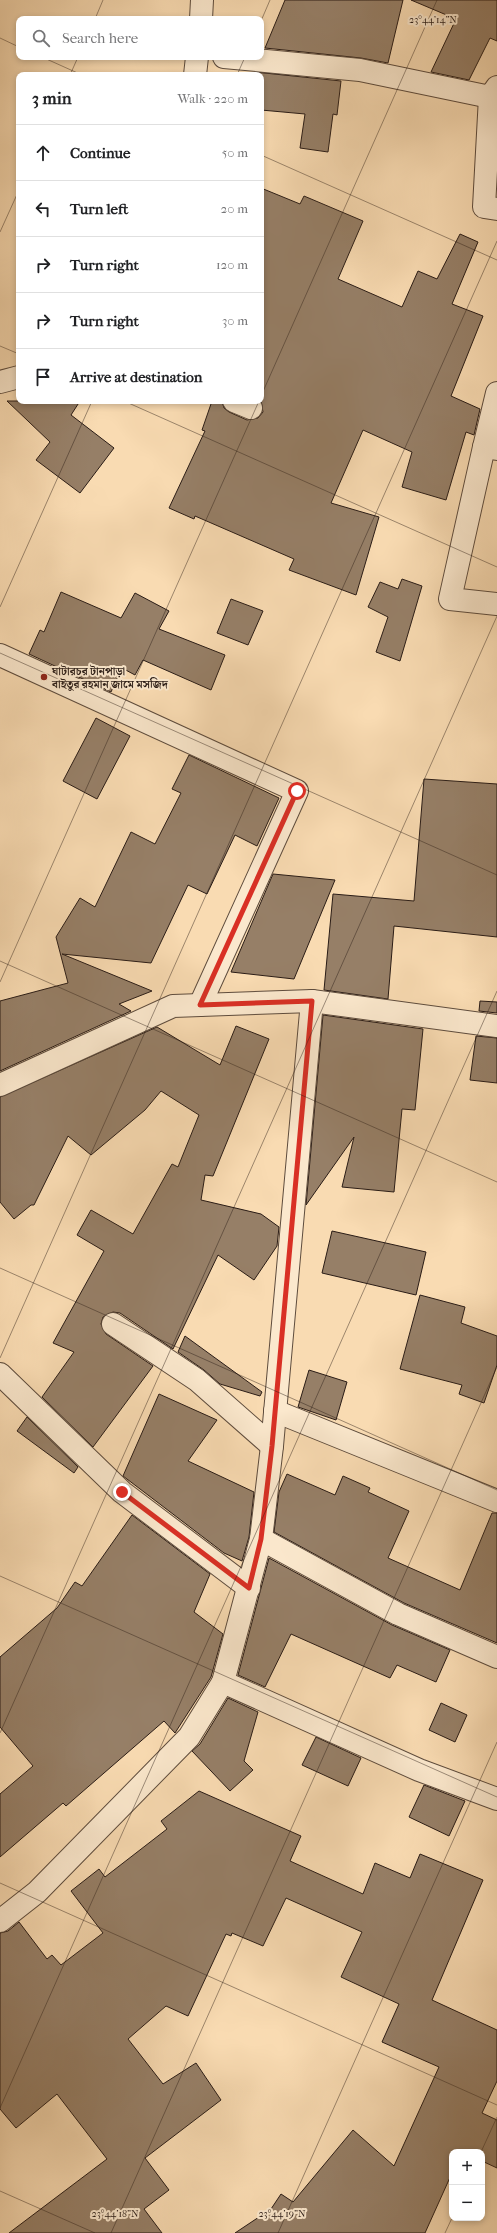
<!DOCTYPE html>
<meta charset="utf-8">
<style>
:root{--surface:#fff;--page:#f6f6f6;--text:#202124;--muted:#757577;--line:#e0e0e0}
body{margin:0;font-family:"IM FELL French Canon","Noto Serif Bengali",serif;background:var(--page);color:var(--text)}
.controls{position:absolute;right:12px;bottom:12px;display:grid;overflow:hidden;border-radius:8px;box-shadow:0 2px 6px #0003}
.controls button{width:36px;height:36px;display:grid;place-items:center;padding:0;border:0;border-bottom:1px solid var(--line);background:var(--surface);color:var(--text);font:20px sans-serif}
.stop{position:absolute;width:12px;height:12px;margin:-9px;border:3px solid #d93025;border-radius:50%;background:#fff}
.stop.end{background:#d93025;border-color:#fff;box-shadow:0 1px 4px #0008}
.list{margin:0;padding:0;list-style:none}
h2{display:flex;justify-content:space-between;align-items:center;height:52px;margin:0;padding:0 16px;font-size:17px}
h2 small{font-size:13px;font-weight:400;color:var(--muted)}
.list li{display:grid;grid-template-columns:26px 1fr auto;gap:12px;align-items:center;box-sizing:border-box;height:56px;padding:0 16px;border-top:1px solid var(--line)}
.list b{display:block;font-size:15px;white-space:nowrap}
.list em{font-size:13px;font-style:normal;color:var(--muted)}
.icon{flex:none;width:22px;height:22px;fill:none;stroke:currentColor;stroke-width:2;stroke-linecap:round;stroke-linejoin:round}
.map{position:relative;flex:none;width:497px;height:2233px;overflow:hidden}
.search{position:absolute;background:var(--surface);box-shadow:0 2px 6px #0003;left:16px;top:16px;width:248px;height:44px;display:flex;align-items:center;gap:10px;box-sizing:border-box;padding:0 14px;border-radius:8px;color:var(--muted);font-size:15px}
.panel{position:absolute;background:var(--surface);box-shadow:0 2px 6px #0003;left:16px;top:72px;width:248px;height:332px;border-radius:8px}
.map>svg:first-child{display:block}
</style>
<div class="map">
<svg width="497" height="2233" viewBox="0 0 497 2233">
<rect width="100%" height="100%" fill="#f9dbb2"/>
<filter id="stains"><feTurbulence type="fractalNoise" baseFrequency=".005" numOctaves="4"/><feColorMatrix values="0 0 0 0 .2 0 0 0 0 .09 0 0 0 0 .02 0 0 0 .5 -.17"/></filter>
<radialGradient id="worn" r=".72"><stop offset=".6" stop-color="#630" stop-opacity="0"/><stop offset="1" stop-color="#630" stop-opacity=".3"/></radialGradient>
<g fill="#967f67" stroke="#2a1c16">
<path d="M285,0h118l-15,63 -27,-5 -96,-10z"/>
<path d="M411,0h86v41l-7,-3 -21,42 -38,-8 25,-53z"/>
<path d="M255,72l86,9 -4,34 -4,-1 -5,38 -28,-4 5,-34 -44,-4v-35h-7z"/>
<path d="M261,188l39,16 4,-8 59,25 -25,58 64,28 16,-36 19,8 23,-45 18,8 -26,62 31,12 -32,80 29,13 -6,26 -8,-3 -20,68 -44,-13 10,-35 -49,-22 -32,73 48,14 -23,78 -67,-25 5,-11 -99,-43 -1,3 -25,-11 36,-77 -3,-1 10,-29h10l2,7 5,4 18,8 11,-2 5,-6 -2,-11z"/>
<path d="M7,401h73l-9,14 43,33 -34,45 -44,-33 14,-18z"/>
<path d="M402,579l20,7 -22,75 -24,-9 12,-35 -20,-10 12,-25 18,7z"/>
<path d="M61,592l60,26 14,-25 34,18 -10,18 66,26 -14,35 -68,-30 -8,15 -13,-7 -11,24 -82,-38 11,-24 4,2z"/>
<path d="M231,599l32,12 -15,34 -31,-12z"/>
<path d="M96,718l34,18 -33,63 -34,-18z"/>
<path d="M189,755l90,43 -22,48 -22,-11 -28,59 -19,-9 -37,78 -89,-9 90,37 -33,13 12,7 -131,60v-70l68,-18 -12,-46 24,-39 15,9 36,-75 24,12 26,-51 -9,-4z"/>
<path d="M424,779l73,5v153l-103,-11 -6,73 -64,-9 9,-96 81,7z"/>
<path d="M273,874l62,6 -41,99 -63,-7z"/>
<path d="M480,1001l17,1v11l-18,-2z"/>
<path d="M323,1015l100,14 -8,81 -13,-1 -8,83 -52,-5 12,-50 -48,68z"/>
<path d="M236,1026l33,13 -56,137 -8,-1 -4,25 60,14 18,13 -2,19 -23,34 -36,-25 -45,94 -53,-36 -7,-1 -10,5 -2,7 5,10 47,32 -60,81 -51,-50 32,-45 -21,-9 51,-92 -27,-16 14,-25 42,24 39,-70 6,3 21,-52 -38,-24 -16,19 -54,45 -23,-19 -34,69h-3l-17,14 -14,-17v-105l157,-70 63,38z"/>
<path d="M476,1036l21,2v45l-27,-3z"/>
<path d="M332,1231l94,21 -10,43 -94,-22z"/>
<path d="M420,1295l45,12 -4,16 36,13v29l-13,38 -25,-9 3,-9 -62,-16z"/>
<path d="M185,1336l77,56 -2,4 -40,-12 -16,-14 -26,-18z"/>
<path d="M309,1370l38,12 -11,38 -38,-13z"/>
<path d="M159,1394l58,26 -29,41 66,31 -5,45 -7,24 -18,-8 -101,-77z"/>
<path d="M27,1417l51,50 -4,6 -57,-42z"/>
<path d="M287,1474l48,21 8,-19 27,12 -2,4 41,19 -21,47 72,32 32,-77h5v130l-93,-40 -130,-71 5,-40z"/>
<path d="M132,1515l78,59 -16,38 29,22 -12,43 -36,56 -11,-12 -98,85 -3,-3 -63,54v-63l33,-28 -33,-39v-70l57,-49 18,-26 7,4z"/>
<path d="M269,1558l123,67 58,25 -14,32 -39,-17 -7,13 -99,-44 -26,53 -27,-12z"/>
<path d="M228,1698l30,14 -14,49 9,9 -23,21 -38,-40 8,-7z"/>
<path d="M441,1703l26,12 -12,27 -26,-12z"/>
<path d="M316,1737l45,21 -13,28 -46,-21z"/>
<path d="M424,1785l41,16 -16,35 -40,-19z"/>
<path d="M199,1791l102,45 -11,25 73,33 12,-31 35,15 10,-24 63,26 -51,120 65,30v51l-15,32 15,7v48l-15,-7v-9h-30v21l-27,60h-190l36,-24 10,-15 12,8 60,-72 41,36 45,-99 -57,-25 17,-38 -58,-27 21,-45 -76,-34 -23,48 -31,-13 -1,3 -5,-2 -38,82 -22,-10 -38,33 35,45 33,-21 25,37 -76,58 24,32 -25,19 18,24h-153l98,-74 -50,-65 -41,34 -16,-19v-176l8,-2 11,-9 28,37 5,-4 9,10 42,-32 -32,-42 28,-22 6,8 62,-48 -6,-8z"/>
</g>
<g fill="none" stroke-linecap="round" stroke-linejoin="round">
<defs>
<g id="minor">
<path d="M201,19l1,-19"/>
<path d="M224,57l136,13 130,27 7,-10"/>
<path d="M195,75l2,-18"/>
<path d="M490,97l-6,110 13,2"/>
<path d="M0,382l19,-5"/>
<path d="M497,393l-13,54 13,2"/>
<path d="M234,401l17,7"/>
<path d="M484,447l-34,152 47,5"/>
<path d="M0,655l297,136 -97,214"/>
<path d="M0,1085l173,-79 139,-5 185,25"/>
<path d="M113,1324l84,56 75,66"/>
<path d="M0,1374l122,118 127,96"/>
<path d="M275,1411l222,90"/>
<path d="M261,1539l137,75 99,43"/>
<path d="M223,1682l196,88 78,29"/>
<path d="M0,1921l37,-29 152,-155 34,-55 38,-143 11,-93 40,-445"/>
</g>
</defs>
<use href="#minor" stroke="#5e4c3d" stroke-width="24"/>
<use href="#minor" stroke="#fbe8cd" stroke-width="22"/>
</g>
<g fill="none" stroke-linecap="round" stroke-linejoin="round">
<path stroke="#d93025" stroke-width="5" d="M122,1492l127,96 12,-49 11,-93 40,-445 -112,4 97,-214"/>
</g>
<path fill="none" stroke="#2a1c16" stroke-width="1" stroke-opacity="0.45" d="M95,19l8,-19M261,21l9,-21M0,38l19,9M42,57l40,18M70,75l8,-18M237,75l8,-18M261,155l236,105M0,232l19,-42M0,346l19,8M261,396l176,-396M124,401l373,166M0,607l92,-206M0,653l497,222M0,961l497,221M0,982l259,-581M0,1268l497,222M0,1358l497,-1117M0,1576l497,221M0,1733l497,-1117M0,1883l497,222M0,2108l497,-1117M481,2152l16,-35M0,2191l95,42M111,2233l386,-866M278,2233l219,-491M445,2233l7,-15"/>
<circle fill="#8f2418" stroke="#fbe8cd" stroke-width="1.5" cx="44" cy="677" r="4"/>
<g text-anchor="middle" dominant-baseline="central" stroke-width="4" stroke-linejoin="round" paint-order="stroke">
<g font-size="11" font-weight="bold" fill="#2a1c16" stroke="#fbe8cd" text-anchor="start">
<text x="52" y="671">ঘাটারচর টানপাড়া<tspan x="52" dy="13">বাইতুর রহমান জামে মসজিদ</tspan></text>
</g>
</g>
<g font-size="10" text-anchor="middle" fill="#2a1c16" stroke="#fbe8cd" stroke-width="4" stroke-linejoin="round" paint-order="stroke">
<text x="433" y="23">23°44'14"N</text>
<text x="115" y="2217">23°44'18"N</text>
<text x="282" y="2217">23°44'19"N</text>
</g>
<rect width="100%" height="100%" filter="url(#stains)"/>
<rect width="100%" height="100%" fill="url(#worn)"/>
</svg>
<div class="controls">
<button>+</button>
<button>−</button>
</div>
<div class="stop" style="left:297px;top:791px"></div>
<div class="stop end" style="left:122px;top:1492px"></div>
<div class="search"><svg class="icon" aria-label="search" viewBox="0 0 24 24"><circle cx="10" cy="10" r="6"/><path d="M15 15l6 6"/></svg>Search here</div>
<section class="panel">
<h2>3 min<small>Walk · 220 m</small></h2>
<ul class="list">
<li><svg class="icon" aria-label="ahead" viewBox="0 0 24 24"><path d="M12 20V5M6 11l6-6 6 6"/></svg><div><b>Continue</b></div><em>50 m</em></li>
<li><svg class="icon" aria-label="left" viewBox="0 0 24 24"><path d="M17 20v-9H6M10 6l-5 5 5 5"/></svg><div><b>Turn left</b></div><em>20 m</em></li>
<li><svg class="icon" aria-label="right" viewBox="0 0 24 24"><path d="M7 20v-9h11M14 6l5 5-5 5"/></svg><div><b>Turn right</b></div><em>120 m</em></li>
<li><svg class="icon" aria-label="right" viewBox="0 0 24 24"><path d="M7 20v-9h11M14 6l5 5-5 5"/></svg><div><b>Turn right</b></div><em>30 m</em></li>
<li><svg class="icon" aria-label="arrive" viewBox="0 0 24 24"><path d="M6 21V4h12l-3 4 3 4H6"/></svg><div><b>Arrive at destination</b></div></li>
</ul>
</section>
</div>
